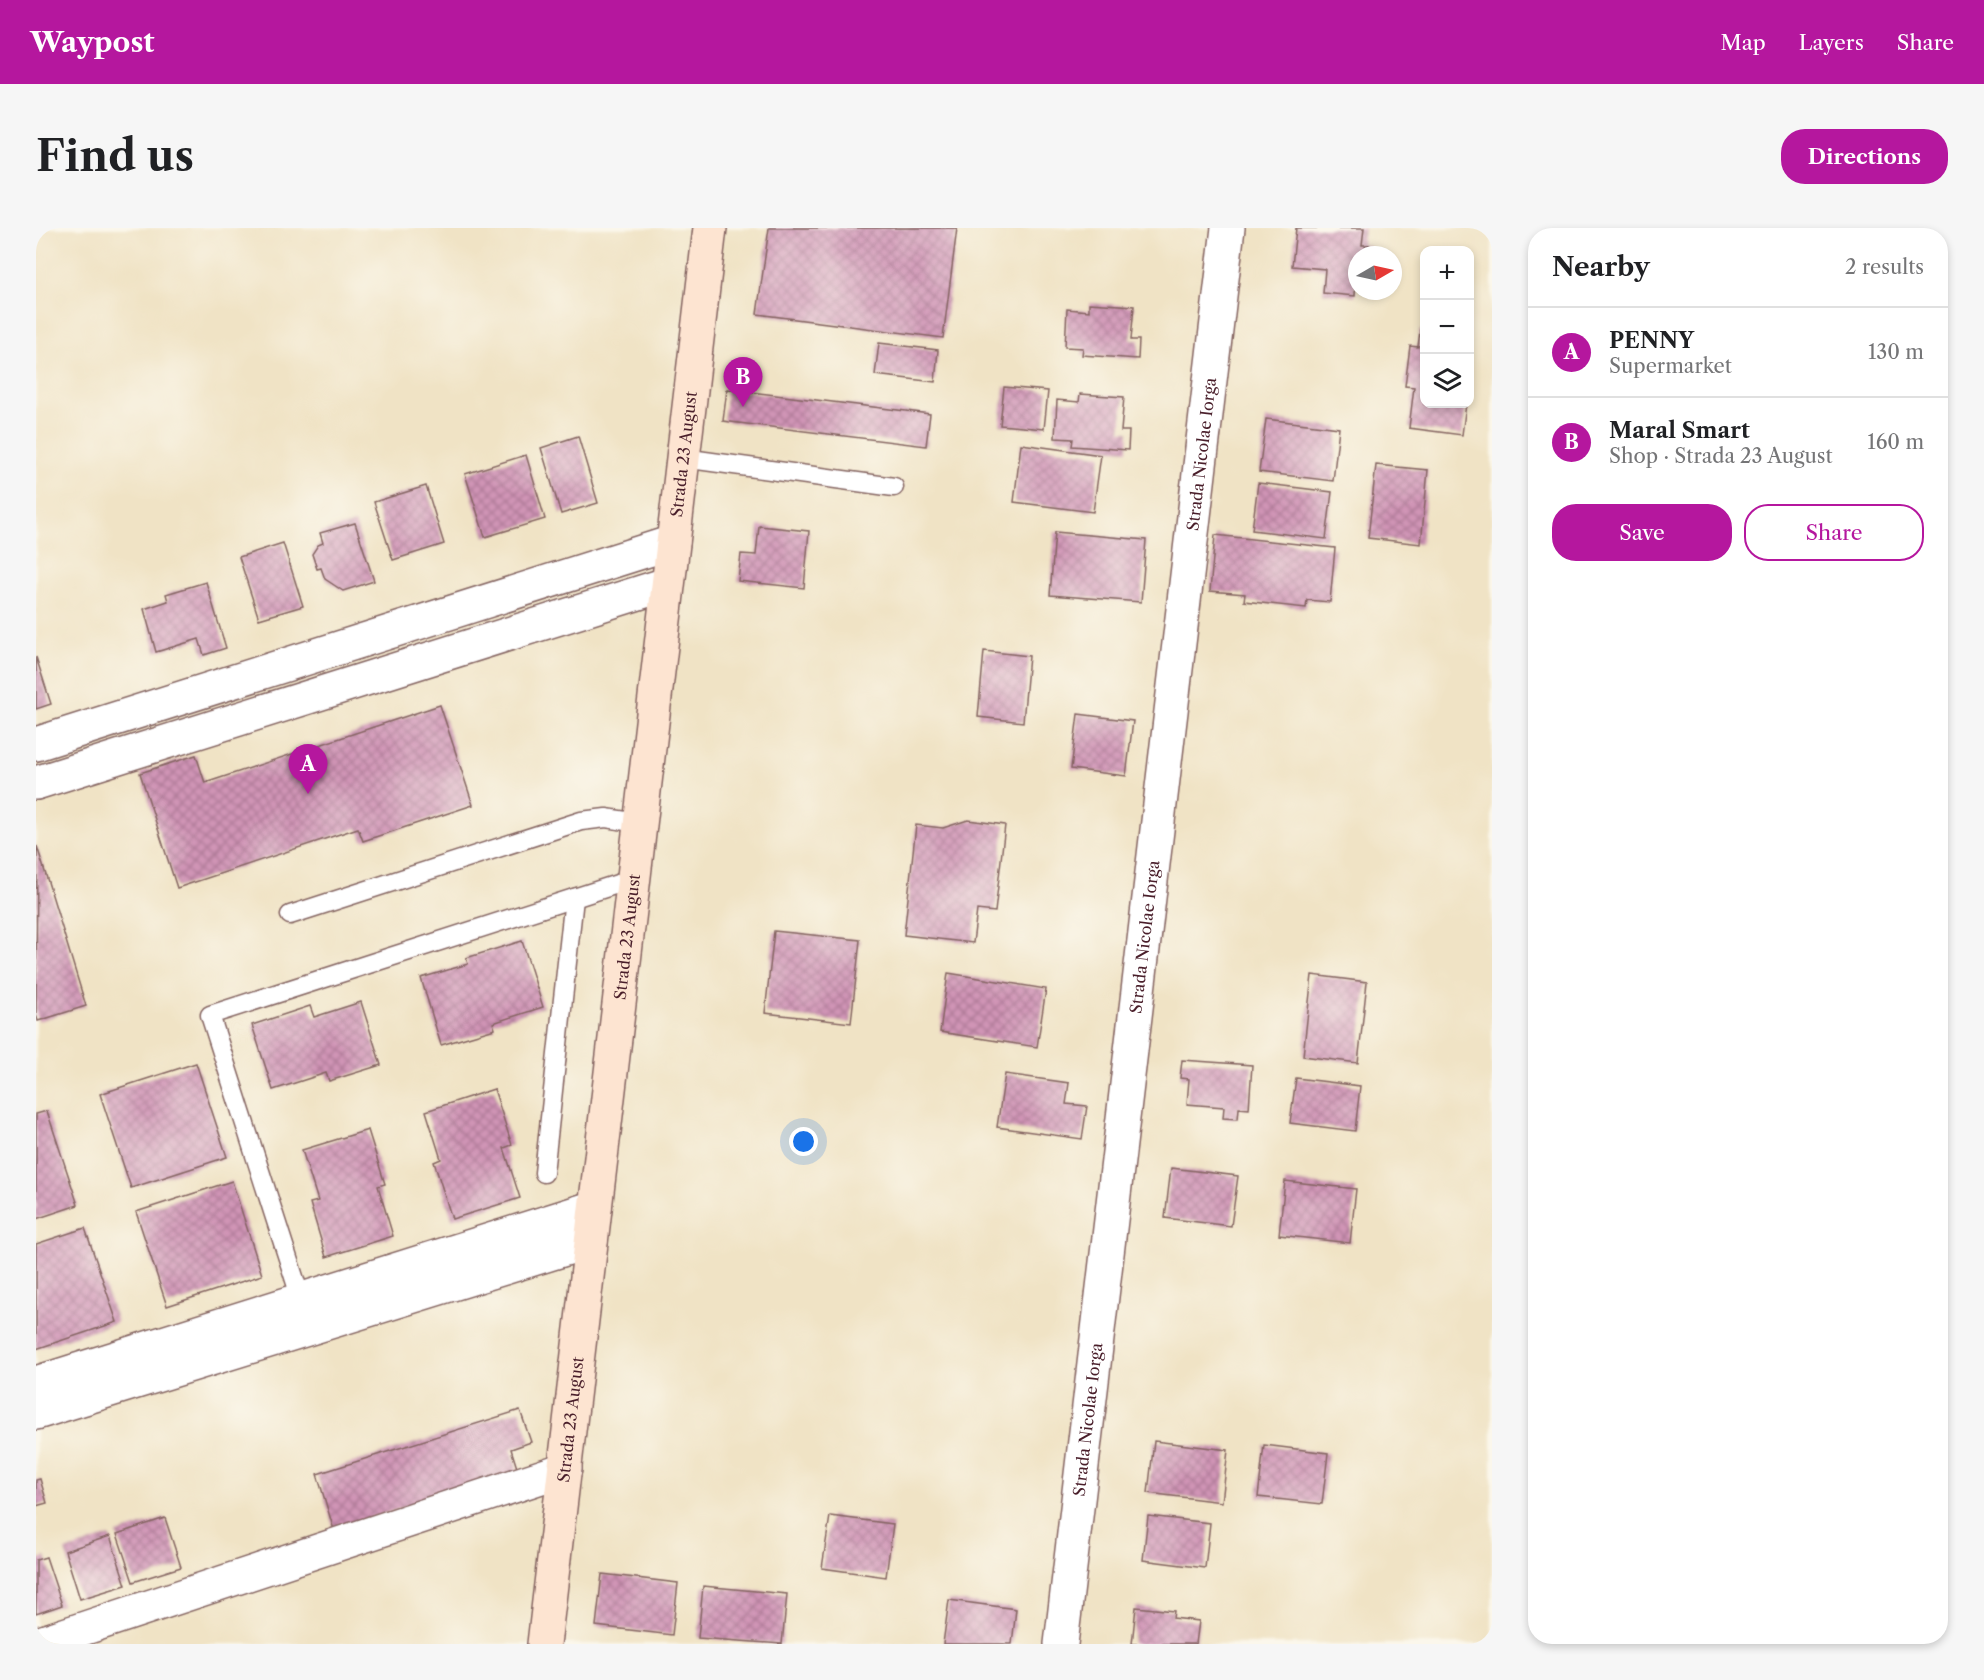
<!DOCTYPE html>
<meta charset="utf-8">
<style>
:root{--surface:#fff;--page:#f6f6f6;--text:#202124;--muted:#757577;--line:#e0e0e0;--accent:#b5179e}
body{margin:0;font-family:"Libre Caslon Text",serif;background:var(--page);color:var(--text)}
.controls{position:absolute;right:18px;top:18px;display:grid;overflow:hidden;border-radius:12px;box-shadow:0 3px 9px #0003}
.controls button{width:54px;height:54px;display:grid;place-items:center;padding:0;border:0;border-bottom:2px solid var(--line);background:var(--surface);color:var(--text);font:30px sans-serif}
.compass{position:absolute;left:1312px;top:18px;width:54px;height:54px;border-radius:50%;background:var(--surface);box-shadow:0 3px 9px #0003;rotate:81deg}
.you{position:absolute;left:768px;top:914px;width:21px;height:21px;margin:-15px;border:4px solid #fff;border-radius:50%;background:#1a73e8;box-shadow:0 0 0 9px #1a73e833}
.badge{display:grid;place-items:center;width:39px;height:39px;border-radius:50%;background:var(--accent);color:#fff;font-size:20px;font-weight:700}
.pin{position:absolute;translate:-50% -50px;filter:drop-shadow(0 2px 3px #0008)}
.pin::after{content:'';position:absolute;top:32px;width:21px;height:18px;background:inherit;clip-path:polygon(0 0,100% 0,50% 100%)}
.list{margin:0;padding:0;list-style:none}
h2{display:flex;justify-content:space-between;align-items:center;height:78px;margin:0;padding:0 24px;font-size:26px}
h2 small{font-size:20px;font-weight:400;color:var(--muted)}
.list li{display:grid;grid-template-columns:39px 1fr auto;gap:18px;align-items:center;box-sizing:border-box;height:90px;padding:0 24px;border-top:2px solid var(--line)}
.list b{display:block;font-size:22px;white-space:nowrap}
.list p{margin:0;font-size:20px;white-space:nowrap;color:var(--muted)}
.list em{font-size:20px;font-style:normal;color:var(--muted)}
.actions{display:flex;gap:12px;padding:18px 24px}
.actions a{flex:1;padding:14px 0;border:2px solid var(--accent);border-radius:24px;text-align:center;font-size:21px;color:var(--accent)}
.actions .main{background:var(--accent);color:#fff}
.icon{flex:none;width:33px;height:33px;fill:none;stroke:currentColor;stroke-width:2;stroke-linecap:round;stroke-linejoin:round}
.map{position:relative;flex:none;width:1456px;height:1416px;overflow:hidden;border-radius:24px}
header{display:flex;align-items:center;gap:36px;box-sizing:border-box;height:84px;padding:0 30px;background:var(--accent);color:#fff}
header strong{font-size:28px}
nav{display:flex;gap:33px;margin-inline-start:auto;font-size:21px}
.intro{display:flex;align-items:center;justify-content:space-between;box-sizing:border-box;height:144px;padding:0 36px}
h1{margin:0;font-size:42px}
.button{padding:15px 27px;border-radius:24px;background:var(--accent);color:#fff;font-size:21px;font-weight:700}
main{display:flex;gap:36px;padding:0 36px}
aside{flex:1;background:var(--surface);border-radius:24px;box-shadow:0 3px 9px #0003}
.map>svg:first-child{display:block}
</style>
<header>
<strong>Waypost</strong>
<nav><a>Map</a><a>Layers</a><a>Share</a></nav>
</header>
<div class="intro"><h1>Find us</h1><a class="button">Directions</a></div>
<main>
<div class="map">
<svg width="1456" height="1416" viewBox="0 0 1456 1416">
<defs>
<pattern id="building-cross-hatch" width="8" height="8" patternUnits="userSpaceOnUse" patternTransform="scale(1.5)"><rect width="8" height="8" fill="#d094b6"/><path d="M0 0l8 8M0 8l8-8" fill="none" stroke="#ab7894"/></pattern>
</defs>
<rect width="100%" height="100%" fill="#fbf7ec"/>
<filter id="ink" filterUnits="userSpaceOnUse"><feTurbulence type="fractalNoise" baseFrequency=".0167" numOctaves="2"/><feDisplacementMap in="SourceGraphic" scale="12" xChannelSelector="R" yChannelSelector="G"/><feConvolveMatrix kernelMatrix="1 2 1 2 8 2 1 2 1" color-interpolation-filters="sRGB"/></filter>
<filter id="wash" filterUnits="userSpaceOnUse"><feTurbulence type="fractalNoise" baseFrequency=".008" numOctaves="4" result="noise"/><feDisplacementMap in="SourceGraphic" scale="24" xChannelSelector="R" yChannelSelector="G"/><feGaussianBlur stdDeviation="1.35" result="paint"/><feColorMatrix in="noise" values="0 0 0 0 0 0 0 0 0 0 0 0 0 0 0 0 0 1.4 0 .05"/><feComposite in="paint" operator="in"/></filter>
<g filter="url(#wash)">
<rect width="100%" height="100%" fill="#f0e3c5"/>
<g id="blocks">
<g fill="url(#building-cross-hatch)">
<path d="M733,0h188l-14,110 -186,-24z"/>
<path d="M1260,0h68l-2,17h7l-1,10h-11l-2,41 -32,-3 2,-24 -33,-3z"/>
<path d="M1053,75l45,3 -3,34h8l-1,19 -56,-4 1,-7 -18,-1 2,-38 22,2z"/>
<path d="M1384,102h4v74h42l-4,31 -53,-7 5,-41 -9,-1 5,-40 8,1z"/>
<path d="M843,115l59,7 -3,32 -60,-7z"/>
<path d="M968,159l44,4 -4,38 -44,-4z"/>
<path d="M691,161l203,25 -4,32 -203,-25z"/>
<path d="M1044,166l44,3 -3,34h8l-1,19 -56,-4 1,-7 -18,-1 2,-38 22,2z"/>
<path d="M1230,191l73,9 -6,53 -74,-9z"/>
<path d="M542,208l20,67 -37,11 -20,-66z"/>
<path d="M985,216l80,11 -8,57 -79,-10z"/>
<path d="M490,227l19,64 -60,18 -20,-63z"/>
<path d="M1340,237l52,5 -7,74 -53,-6z"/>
<path d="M1222,255l74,9 -6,47 -74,-9z"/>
<path d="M390,258l18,58 -51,16 -19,-58z"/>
<path d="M319,295l19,58 -31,10 -18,-12 -4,-11 -4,1 -5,-15 6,-9 5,-2 -3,-10z"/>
<path d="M723,298l50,5 -5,57 -66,-7 3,-27 15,1z"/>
<path d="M1019,304l91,8 -5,62 -91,-7z"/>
<path d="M1179,307l120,13 -5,54 -23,-2 -1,8 -62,-7 1,-7 -35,-3z"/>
<path d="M247,315l20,63 -44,13 -20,-62z"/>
<path d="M170,354l20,66 -22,7 -5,-16 -43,13 -12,-43 24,-8 -2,-7z"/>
<path d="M948,423l45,5 -6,66 -45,-5z"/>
<path d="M0,429l15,47 -15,5z"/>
<path d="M404,477l33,100 -110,36 -5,-13 -181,60 -37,-115 56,-18 9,28z"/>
<path d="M1042,486l55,7 -7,55 -55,-7z"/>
<path d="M932,592l37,5 -10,87 -18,-2 -4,33 -69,-8 12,-110 27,3z"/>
<path d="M1,618l49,160 -48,15 -2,-7z"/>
<path d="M738,703l86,9 -9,83 -86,-10z"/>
<path d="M486,713l21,66 -50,16 2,6 -54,16 -20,-67 47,-14 -2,-6z"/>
<path d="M912,745l98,16 -9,58 -97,-15z"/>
<path d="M1276,747l55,7 -9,81 -55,-7z"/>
<path d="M325,774l20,63 -52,16 -3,-8 -53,17 -21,-65 58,-19 4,11z"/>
<path d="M1146,832l70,5 -3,44 -10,-1 -1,11 -15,-1 1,-11 -37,-3 2,-25 -9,-1z"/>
<path d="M160,835l31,94 -96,31 -31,-94z"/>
<path d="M969,846l64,9 -3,21 21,2 -5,33 -85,-12z"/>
<path d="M1260,850l64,8 -5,45 -65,-8z"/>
<path d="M458,861l18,56 -8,3 16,50 -68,21 -18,-57 7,-3 -15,-48z"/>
<path d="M11,883l31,94 -42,14v-105z"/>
<path d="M332,902l17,54 -7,2 15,50 -67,21 -16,-54 8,-2 -16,-51z"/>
<path d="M1135,940l67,8 -7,50 -66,-8z"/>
<path d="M196,953l30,94 -95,31 -31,-94z"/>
<path d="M1249,953l71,8 -6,54 -71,-8z"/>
<path d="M49,1000l32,94 -81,27v-105z"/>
<path d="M484,1182l11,32 -20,7 7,22 -184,59 -17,-56z"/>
<path d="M1118,1213l74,9 -6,52 -74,-9z"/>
<path d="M1228,1217l64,8 -6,51 -64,-7z"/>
<path d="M4,1251l7,24 -11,3v-26z"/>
<path d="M794,1288l63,8 -7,53 -64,-9z"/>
<path d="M1112,1288l62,7 -5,45 -62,-8z"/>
<path d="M129,1290l16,49 -48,15 -16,-48z"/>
<path d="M74,1308l16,49 -46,14 -15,-48z"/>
<path d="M10,1329l16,48 -26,9v-54z"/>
<path d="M566,1346l76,9 -6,52 -76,-9z"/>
<path d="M667,1358l84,8 -5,50 -84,-6z"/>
<path d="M913,1372l67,9 -4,35h-69z"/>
<path d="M1100,1379l38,4 -1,7 26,3 -3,23h-64z"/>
</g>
</g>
</g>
<g filter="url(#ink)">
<use href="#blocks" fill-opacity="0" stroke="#846461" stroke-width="1.5"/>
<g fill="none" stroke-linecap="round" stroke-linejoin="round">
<defs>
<g id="lane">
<path d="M647,230l211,29"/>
<path d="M254,687l291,-94 25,-3 33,5"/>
<path d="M508,945l30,-275"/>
<path d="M265,1071l-91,-284 423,-136"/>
</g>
<g id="street">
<path d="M0,516l637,-202"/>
<path d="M0,555l631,-199"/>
<path d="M0,1155l559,-176"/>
<path d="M0,1185l555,-172"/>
<path d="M1,1416l528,-175"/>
<path id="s1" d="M1025,1416l167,-1416"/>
</g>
<g id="secondary">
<path id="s2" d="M508,1416l166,-1416"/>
</g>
</defs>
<use href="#lane" stroke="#846461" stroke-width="21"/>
<use href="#street" stroke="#846461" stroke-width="36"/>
<use href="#secondary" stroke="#846461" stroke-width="36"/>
<use href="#lane" stroke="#fff" stroke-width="18"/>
<use href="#street" stroke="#fff" stroke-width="33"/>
<use href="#secondary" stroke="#fde4d1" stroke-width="33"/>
</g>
</g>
<g text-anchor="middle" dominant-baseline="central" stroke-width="6" stroke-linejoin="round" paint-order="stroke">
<g font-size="16" fill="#4a1f2b" stroke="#fbf7ec">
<text stroke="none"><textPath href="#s2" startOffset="1198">Strada 23 August</textPath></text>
<text stroke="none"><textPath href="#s1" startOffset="1198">Strada Nicolae Iorga</textPath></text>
<text stroke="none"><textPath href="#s2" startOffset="712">Strada 23 August</textPath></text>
<text stroke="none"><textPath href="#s1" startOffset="712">Strada Nicolae Iorga</textPath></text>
<text stroke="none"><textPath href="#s2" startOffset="226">Strada 23 August</textPath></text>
<text stroke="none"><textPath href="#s1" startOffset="226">Strada Nicolae Iorga</textPath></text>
</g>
</g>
</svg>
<div class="controls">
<button>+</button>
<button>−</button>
<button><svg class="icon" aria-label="layers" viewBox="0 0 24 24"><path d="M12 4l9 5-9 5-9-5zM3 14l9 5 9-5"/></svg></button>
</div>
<svg class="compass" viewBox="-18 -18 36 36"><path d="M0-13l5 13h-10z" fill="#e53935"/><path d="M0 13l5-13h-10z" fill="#757577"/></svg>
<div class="you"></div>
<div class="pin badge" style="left:272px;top:566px">A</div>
<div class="pin badge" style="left:707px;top:179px">B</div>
</div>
<aside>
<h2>Nearby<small>2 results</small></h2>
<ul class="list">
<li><span class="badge">A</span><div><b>PENNY</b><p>Supermarket</p></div><em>130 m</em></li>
<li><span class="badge">B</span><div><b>Maral Smart</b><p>Shop · Strada 23 August</p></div><em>160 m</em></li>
</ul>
<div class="actions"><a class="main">Save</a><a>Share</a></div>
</aside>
</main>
